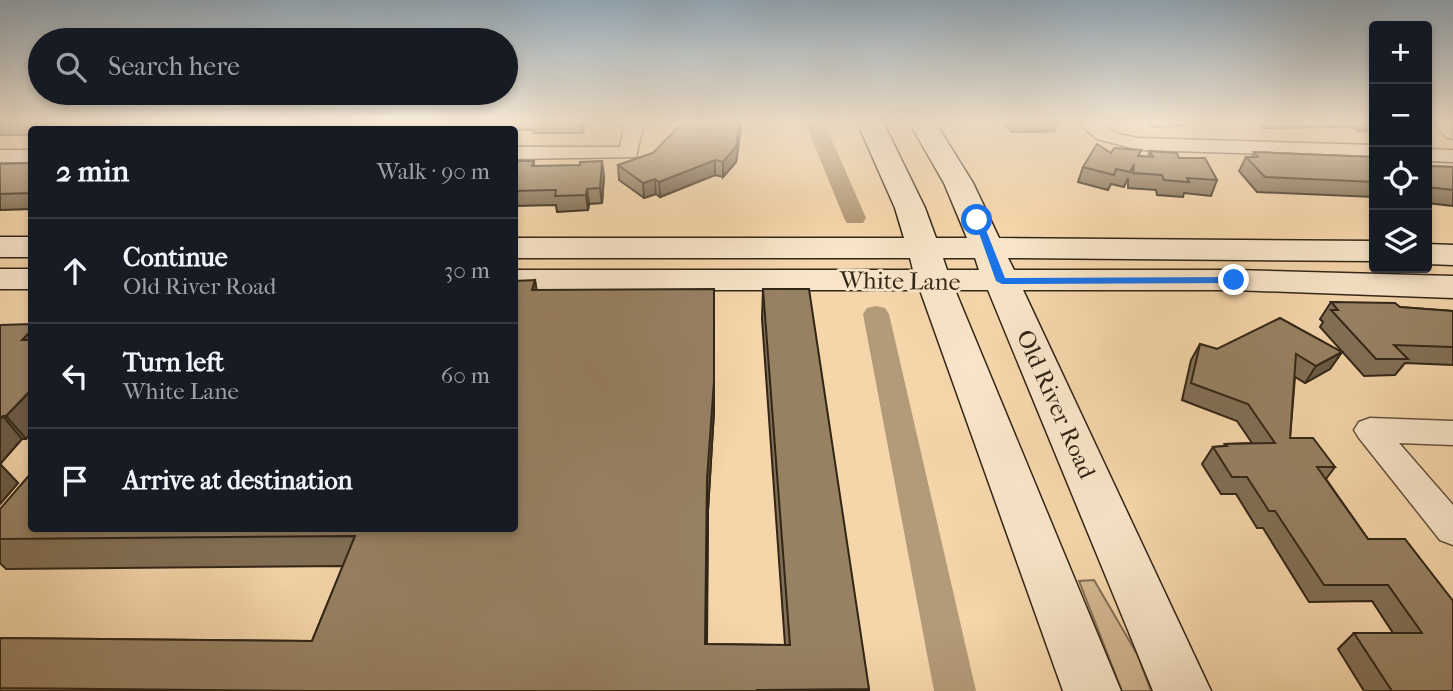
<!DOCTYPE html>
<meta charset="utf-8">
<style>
:root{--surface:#171b24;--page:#20242c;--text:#f1f3f6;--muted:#9ea1a6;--line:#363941}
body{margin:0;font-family:"IM FELL French Canon",serif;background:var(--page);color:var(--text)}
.controls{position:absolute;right:21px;top:21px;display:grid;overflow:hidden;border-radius:7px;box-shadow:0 4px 10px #0003}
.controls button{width:63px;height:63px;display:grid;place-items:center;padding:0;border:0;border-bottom:2px solid var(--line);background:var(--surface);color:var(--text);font:35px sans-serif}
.stop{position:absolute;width:21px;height:21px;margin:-16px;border:5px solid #1a73e8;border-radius:50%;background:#fff}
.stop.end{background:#1a73e8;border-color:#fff;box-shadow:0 2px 7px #0008}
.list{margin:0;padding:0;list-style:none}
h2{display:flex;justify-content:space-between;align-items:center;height:91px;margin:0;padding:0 28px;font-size:30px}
h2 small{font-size:23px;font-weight:400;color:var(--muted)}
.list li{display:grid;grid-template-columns:46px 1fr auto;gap:21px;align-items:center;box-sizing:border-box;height:105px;padding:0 28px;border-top:2px solid var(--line)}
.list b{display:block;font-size:26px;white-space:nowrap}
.list p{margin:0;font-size:23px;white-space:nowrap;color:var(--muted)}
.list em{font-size:23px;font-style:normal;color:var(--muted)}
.icon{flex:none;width:38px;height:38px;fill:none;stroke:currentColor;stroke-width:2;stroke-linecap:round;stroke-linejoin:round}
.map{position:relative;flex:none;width:1453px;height:691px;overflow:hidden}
.search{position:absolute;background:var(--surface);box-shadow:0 4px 10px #0003;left:28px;top:28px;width:490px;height:77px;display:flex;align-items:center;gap:18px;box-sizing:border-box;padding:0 24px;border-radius:38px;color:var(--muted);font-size:26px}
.panel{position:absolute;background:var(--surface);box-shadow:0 4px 10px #0003;left:28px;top:126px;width:490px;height:406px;border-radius:7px}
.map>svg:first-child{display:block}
</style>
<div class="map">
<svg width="1453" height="691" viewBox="0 0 1453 691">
<rect width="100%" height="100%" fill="#f5d5aa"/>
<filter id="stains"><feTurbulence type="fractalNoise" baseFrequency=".00286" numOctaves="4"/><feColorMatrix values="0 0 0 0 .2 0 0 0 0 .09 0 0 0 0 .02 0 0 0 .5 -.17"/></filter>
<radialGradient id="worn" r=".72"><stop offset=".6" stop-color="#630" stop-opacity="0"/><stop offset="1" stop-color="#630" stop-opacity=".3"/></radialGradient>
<path fill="#d4b791" stroke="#836e54" stroke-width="2" d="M1094,580l43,74 14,37h-29l-43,-110z"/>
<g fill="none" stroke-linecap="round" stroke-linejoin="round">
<g fill="#b39a78" fill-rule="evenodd">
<path d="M805,122h19l42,96 -3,5h-16l-3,-5z"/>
<path d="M876,306l9,2 4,6 87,377h-42l-71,-377 4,-6z"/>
</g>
<defs>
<g id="minor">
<path d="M625,122h19l-8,35 -122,2v-12h106z"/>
<path d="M1077,122h20l20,12 22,4 235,7v12l-235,-7 -42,-11z"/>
<path d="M1432,122h20l1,17 -7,-2z"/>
<path d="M1427,149l26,1v12l-26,-1z"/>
<rect x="0" y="150" width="32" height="12"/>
<path d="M1370,418l83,3v24l-54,-2 54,62v40l-13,-5 -81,-102 -5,-8 5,-8z"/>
</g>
<g id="secondary">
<path d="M857,122h26l42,86 11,30h31l-23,-55 -35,-61h26l38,61 26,55 375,3v20l-366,-3 6,12h220l219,6v22l-219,-8h-211l188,401h-58l-165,-401h-33l166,401h-58l-143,-401h-406v-20h399l-3,-12h-396v-20h390l-9,-30zM943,258h32l4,12h-32z"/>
<rect x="0" y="237" width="32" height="20"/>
<path d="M1427,244l26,1v20l-26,-1z"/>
<rect x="0" y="269" width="32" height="20"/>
</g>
</defs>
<use href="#minor" stroke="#63523c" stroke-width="3"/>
<use href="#secondary" stroke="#322617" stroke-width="3"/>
<use href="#minor" fill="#f8e4c8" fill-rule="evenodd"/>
<use href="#secondary" fill="#f8e4c8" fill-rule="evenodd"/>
</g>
<g fill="#826f55" stroke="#322617" stroke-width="2">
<path d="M0,122h585l-2,11h-49l-1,-3h-97l-1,-2h-44l-1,2h-358v5h-32z"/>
<path d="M1002,122h55l-2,9 -43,1z"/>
<path d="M1147,122h38l-1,4 -32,1z"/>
<path d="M1256,122h118v8l-16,1 -4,-4 -92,1z"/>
<path d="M741,127l-5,35 -13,15 -8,-2 -55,22 -4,-3 -12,4 -25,-18 -1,-15 35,-12z"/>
<path d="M1141,150l-3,6 10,1 2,-6 29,7 38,22 -6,16 -27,-3 -1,4 -26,-2 -1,-5 -28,-2v-10l-4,9 -13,-3 -3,6 -30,-8 5,-15 28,-14z"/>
<path d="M1254,152l120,5v40l-117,-5 -18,-21 7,-14h6z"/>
<path d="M514,161h20v5l70,10 -2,27 -13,1 -1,6 -31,2 -1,-7 -42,1z"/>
<path d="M32,163v46l-32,1v-46z"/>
<path d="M1427,166l26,1v39l-26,-3z"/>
<path d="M535,280l1,10 178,121 -6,99 -1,134 78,1 -23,-326 1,-30 106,400v2h-869v-53l312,3 31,-75 -337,3 -6,-6v-54l32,19z"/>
<path d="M1331,302l122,9v54l-48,-2 -10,12 -31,1 -44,-49 3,-5 -3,-3z"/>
<path d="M0,325l26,114h-4l-22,25 18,19 -18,21z"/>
<path d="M1200,344l17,5 125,3 -12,17 -25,14 -10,-6 -5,61 45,29 -9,12 42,60h37l48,152h-89l-26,-42 16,-16h39l-21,-32 -63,1 -46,-74h-6l-21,-34h-15l-19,-30 11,-17 11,-1 1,-2 27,-1 -15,-22 -55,-21 9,-40z"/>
</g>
<g fill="#6a5a45" stroke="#322617" stroke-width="2">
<path d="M385,122h4l2,6 -1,2h-3z"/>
<path d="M581,122h4l-2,11z"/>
<path d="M739,122h2v5l-5,35 -13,15v-15z"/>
<path d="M715,160v15l-55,22 -1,-15z"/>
<path d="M602,161l2,15 -2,27 -2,-15z"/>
<path d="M655,179l1,15 -12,4 -1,-15z"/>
<path d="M587,189l2,15 -1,6 -2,-15z"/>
<path d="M535,280l5,30 -8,-20z"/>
<path d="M714,289v122l-6,99 -2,163 -1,-29 2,-165z"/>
<path d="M32,330v23l-10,-13z"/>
<path d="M1342,352l-12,17 -25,14 11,-17z"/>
<path d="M32,389v43l-6,7 -20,-23z"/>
<path d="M3,416l19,23 -22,25 18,19 -18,21v-85z"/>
</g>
<g fill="#978163" stroke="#322617" stroke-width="2">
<path d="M683,122h56l-3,25 -13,15 -8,-2 -56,22 -4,-3 -12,4 -25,-18 35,-12z"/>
<path d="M1097,144l14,9 3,-5 27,2 -3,6 15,1 -3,-6 27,2 2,5h26l12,22 -30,-2 2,4 -25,-2 -2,-5 -29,-2 1,-9 -4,8 -14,-3 -2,6 -31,-8z"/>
<path d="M1254,152l120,5v25l-109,-5 -19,-20h12z"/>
<path d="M514,161h20l-2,5 48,-1v-3l22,-1 -2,27 -13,1 -1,6 -31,1 1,-6h-3l-39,1z"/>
<path d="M32,163v30l-32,1v-30z"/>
<path d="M1427,166l26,1v23l-26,-3z"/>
<path d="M535,280l-3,10 182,-1v92l-7,98 -2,165 85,1 -27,-356h46l60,400 -112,1v1h-446l-311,-3v-50l312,3 43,-105 -355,3v-30l32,-37v56h482v-247z"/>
<path d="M1331,302l64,1 5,4 53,4v36l-59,-2 14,14h-32l-45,-49h7z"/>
<path d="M1280,318l62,34 -26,14 -20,-12 -6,84h23l22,29h-18l51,72h37l48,62v90h-61l-38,-58h68l-34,-48h-64l-49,-74h-6l-22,-34h-15l-19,-30 14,-1 -2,-2 50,-1 -27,-39 -57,-21 9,-39 17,5z"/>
<path d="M32,324v6l-10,10h10v49l-26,27h-3l-3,3v-94z"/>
</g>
<linearGradient id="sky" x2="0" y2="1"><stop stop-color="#93aabb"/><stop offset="0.56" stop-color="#faecd9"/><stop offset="1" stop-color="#faecd9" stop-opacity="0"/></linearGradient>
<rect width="1453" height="219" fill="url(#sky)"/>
<path fill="#1a73e8" d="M974,219l8,1 23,58 229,-1 5,3 -5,3 -232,1 -6,-3z"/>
<g text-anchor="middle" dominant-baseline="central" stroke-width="6" stroke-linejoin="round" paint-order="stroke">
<g font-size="24" fill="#322617" stroke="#f8e4c8">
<text transform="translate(900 281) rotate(1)">White Lane</text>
<text transform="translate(1056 404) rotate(66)">Old River Road</text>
</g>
</g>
<rect width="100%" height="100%" filter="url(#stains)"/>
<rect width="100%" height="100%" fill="url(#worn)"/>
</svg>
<div class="controls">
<button>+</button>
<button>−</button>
<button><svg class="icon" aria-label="locate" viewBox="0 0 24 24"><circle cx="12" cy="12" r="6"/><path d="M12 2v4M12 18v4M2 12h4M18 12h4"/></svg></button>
<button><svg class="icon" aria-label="layers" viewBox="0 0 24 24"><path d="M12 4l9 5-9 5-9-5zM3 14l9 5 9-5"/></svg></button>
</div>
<div class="stop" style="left:977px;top:220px"></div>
<div class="stop end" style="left:1234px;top:280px"></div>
<div class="search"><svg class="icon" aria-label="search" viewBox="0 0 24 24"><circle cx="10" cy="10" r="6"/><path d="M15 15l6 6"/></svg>Search here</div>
<section class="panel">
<h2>2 min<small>Walk · 90 m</small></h2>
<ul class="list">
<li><svg class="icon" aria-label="ahead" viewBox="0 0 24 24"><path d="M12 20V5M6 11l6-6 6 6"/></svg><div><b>Continue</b><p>Old River Road</p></div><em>30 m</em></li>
<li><svg class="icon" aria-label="left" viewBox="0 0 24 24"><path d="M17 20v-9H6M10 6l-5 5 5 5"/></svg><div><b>Turn left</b><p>White Lane</p></div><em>60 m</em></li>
<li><svg class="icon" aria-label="arrive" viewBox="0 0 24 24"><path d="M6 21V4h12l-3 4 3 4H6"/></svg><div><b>Arrive at destination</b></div></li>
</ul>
</section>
</div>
